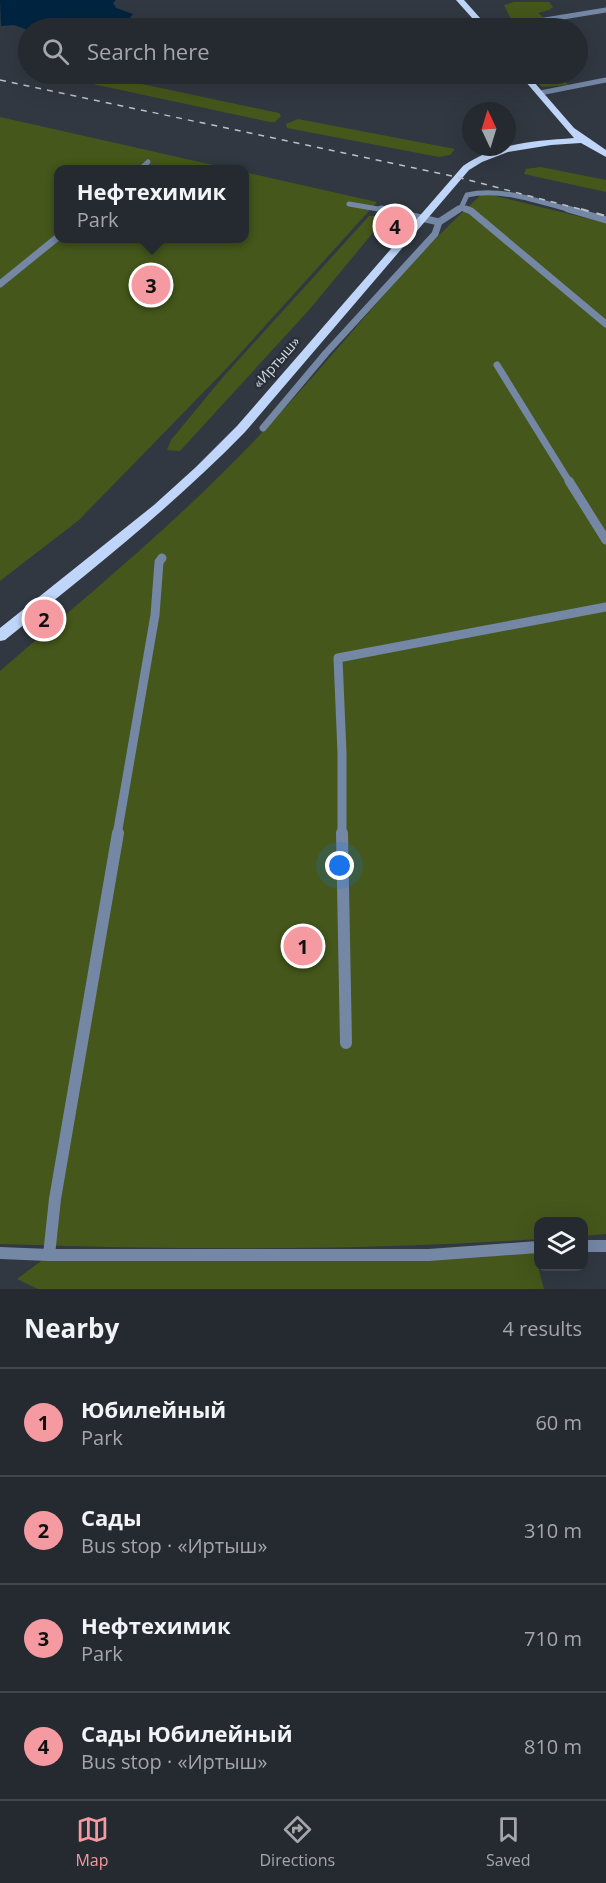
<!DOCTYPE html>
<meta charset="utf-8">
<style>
:root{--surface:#252a31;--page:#31363d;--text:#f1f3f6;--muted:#a3a7ab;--line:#42464d;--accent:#f49aa0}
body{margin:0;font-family:"Open Sans",sans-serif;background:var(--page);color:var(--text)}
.controls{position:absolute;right:18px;bottom:18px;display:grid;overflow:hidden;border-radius:12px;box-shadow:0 6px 24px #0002}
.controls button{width:54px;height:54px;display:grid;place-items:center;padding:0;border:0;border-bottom:2px solid var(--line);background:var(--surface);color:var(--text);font:30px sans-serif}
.compass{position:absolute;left:462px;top:102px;width:54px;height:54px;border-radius:50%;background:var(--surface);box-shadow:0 6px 24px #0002;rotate:356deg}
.you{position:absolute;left:340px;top:866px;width:21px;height:21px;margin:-15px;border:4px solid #fff;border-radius:50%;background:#1a73e8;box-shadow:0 0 0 9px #1a73e833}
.badge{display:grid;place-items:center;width:39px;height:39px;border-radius:50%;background:var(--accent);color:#111;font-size:20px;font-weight:700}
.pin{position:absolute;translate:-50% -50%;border:3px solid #fff;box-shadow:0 2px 6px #0006}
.popup{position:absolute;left:54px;top:165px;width:195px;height:78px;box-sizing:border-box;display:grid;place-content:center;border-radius:12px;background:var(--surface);filter:drop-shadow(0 2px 4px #0005);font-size:20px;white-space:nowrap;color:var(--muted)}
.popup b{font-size:22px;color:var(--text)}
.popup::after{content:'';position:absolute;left:50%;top:100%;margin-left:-12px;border:12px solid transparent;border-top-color:var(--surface)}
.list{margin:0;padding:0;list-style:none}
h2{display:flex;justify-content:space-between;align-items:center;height:78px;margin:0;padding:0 24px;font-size:26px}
h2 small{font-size:20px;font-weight:400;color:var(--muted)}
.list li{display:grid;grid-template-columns:39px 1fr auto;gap:18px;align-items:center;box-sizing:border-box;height:108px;padding:0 24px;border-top:2px solid var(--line)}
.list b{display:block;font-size:22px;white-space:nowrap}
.list p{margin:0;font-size:20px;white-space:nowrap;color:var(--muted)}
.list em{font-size:20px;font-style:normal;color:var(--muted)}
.icon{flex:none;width:33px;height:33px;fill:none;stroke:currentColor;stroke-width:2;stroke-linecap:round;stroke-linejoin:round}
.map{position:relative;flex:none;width:606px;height:1289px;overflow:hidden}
.search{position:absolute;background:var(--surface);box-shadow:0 6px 24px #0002;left:18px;right:18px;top:18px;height:66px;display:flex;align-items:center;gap:15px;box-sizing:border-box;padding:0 21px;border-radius:33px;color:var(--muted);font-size:22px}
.sheet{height:510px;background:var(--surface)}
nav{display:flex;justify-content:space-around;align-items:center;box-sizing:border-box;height:84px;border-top:2px solid var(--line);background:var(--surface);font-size:16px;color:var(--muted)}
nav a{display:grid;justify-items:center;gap:3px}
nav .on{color:var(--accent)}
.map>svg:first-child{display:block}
</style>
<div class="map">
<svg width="606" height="1289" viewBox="0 0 606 1289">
<rect width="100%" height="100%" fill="#313841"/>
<g fill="#45571b">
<path d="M514,2h35l4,5 -4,3 -11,3 5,4 -2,3 -10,2 -20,-3 -7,-14z"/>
<path d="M46,74h49l184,39 2,3 -6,6h-5z"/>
<path d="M528,74h27l14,11 -27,2z"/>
<path d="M0,117l231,52 -173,1v68h186v-66l133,30 -150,166 -148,152 -79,61z"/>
<path d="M298,119l157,30 -5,6 -11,2 -152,-29 -1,-4z"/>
<path d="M541,167l65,13v12l-82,-18 2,-5z"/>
<path d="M483,193l123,30v1011l-22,2v-14h-46v17c-178,12 -359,11 -538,5v-573c87,-75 176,-148 255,-231 78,-81 145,-172 228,-247z"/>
<path d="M369,216h13l-1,7 -72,87 -129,141 -13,-1 4,-10 52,-63z"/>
<path d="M533,1248l11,41h-506l-21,-10 32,-24z"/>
</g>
<path fill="#002440" d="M0,0h116l-3,3 3,5 17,6 -8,10 52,4 -149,2 -14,-5 -13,1z"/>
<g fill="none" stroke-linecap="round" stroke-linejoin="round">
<g stroke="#7487a5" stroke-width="5">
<path d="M496,28l110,-18"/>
<path d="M540,93l66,-13"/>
<path d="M139,170l9,-8"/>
<path d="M349,204l41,7"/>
<path d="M461,208l10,3"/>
<path d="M456,211l5,-3 6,-13c34,-8 74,7 107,16"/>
</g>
<g stroke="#7487a5" stroke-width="7">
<path d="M381,209l58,13 20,-13"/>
<path d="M466,209l5,2 135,113"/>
<path d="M568,209l38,11"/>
<path d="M0,284l58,-47"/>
<path d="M497,365l73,118"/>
<path d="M263,428l63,-75 109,-119 4,-12"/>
</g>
<g stroke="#7487a5" stroke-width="9">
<path d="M569,481l37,59"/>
<path d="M117,835l38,-220 4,-53 3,-4"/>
<path d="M342,835v-82l-4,-95 268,-51"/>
</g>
<g stroke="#7487a5" stroke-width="12">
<path d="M342,833l4,210"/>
<path d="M584,1246h22"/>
<path d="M0,1253l49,2 6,-56 63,-366"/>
<path d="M49,1255h380l109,-8"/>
</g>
<g fill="#bfd6fa" fill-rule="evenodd">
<path d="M456,0h8l25,28h-8z"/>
<path d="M519,74h8l47,54 32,22v7l-25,-14 -30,2 -43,7 -26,10 -13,8 -224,262c-74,76 -157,141 -240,208l-5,1v-13l154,-123 42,-38 41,-41 226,-260c34,-23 71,-25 111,-28z"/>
</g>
<path stroke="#bbc0c7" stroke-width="1.5" stroke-dasharray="6 6" stroke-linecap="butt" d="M0,80l457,97 130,34"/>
<path stroke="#bbc0c7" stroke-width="2" stroke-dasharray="8 8" stroke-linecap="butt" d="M581,209l25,7"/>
</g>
<g text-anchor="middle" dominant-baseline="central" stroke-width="4.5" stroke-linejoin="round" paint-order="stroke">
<g font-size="14" fill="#d5dae0" stroke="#272e37">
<text transform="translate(276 362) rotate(-49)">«Иртыш»</text>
</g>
</g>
</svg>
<div class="controls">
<button><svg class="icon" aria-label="layers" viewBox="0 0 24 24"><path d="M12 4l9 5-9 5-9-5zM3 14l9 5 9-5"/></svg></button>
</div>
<svg class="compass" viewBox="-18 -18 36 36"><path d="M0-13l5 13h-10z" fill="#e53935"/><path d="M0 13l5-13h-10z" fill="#a3a7ab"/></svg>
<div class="you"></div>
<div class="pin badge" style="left:303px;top:946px">1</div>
<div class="pin badge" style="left:44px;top:619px">2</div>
<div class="pin badge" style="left:151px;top:285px">3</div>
<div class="popup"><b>Нефтехимик</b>Park</div>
<div class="pin badge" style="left:395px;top:226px">4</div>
<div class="search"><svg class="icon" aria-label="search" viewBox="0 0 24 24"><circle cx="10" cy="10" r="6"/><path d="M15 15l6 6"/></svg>Search here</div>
</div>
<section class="sheet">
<h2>Nearby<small>4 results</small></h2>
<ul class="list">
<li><span class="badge">1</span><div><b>Юбилейный</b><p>Park</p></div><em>60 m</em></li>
<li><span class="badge">2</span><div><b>Сады</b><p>Bus stop · «Иртыш»</p></div><em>310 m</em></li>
<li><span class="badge">3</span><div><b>Нефтехимик</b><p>Park</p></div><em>710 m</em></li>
<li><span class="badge">4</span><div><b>Сады Юбилейный</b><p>Bus stop · «Иртыш»</p></div><em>810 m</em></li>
</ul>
</section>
<nav>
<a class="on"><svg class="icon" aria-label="map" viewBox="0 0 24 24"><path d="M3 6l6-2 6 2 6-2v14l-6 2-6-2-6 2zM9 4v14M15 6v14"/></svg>Map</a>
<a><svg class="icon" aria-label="directions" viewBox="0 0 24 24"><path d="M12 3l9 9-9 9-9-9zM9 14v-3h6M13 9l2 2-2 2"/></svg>Directions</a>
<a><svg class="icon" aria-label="saved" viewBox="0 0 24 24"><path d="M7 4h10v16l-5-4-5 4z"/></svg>Saved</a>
</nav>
